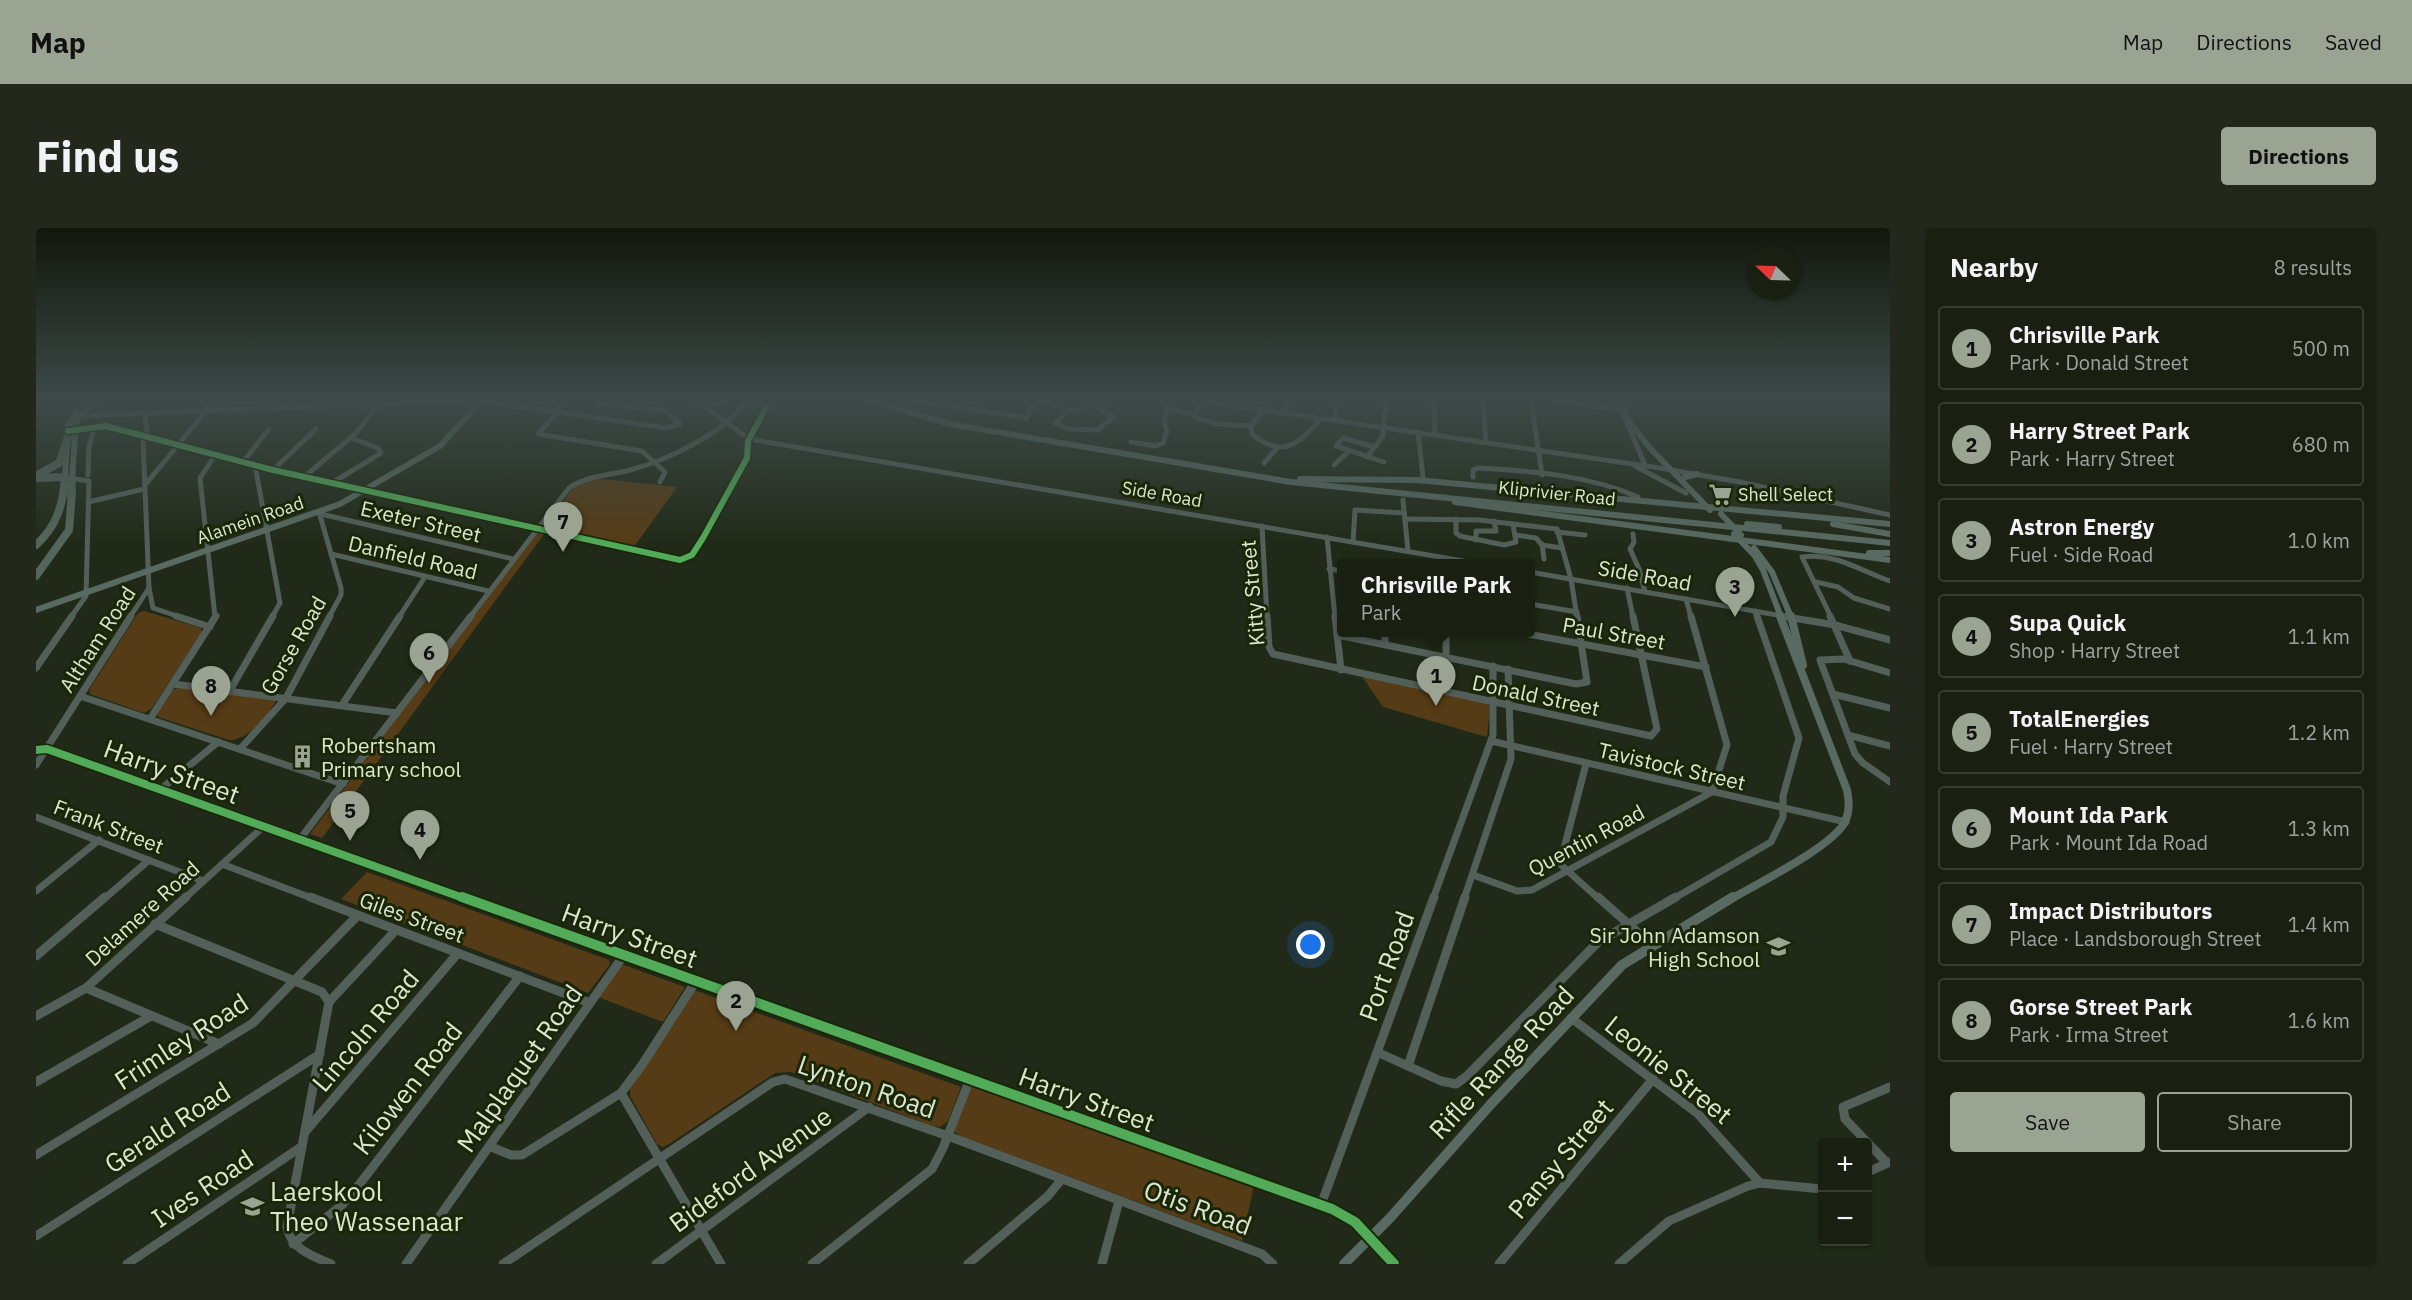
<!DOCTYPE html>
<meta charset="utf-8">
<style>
:root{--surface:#192012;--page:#22281b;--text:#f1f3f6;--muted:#9fa39f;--line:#373e32;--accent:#9ba492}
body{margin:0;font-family:"IBM Plex Sans",sans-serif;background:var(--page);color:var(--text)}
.controls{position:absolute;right:18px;bottom:18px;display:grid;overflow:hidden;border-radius:6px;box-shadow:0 2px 4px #0004}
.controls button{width:54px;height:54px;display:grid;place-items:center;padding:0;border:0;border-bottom:2px solid var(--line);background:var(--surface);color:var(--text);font:30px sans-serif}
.compass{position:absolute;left:1710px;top:18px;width:54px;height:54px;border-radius:50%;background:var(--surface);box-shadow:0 2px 4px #0004;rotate:293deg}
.you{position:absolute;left:1275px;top:717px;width:21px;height:21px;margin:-15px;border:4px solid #fff;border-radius:50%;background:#1a73e8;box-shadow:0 0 0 9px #1a73e833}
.badge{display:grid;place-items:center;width:39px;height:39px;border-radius:50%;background:var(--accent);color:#111;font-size:20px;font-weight:700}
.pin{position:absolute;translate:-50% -50px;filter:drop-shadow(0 2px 3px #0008)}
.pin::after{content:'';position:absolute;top:32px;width:21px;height:18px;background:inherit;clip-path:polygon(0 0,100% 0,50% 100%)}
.popup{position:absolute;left:1301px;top:331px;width:198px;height:78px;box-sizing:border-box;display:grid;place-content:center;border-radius:6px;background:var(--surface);filter:drop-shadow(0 2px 4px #0005);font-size:20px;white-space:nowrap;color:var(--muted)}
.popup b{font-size:22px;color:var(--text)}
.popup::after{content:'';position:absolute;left:50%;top:100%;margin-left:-12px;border:12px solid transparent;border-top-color:var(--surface)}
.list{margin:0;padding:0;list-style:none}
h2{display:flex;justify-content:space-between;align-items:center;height:78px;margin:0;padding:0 24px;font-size:26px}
h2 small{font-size:20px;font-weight:400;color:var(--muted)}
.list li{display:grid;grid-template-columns:39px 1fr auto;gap:18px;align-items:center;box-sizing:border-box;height:84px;margin:0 12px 12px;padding:0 12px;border:2px solid var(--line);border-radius:6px}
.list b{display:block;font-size:22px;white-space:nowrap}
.list p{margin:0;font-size:20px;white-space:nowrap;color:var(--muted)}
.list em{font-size:20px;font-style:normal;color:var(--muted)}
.actions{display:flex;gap:12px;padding:18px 24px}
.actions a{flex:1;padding:14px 0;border:2px solid var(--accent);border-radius:6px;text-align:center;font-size:21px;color:var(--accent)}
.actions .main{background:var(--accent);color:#111}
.map{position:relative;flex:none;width:1854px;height:1036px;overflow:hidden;border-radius:6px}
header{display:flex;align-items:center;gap:36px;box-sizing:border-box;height:84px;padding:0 30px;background:var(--accent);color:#111}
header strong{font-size:28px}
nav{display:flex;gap:33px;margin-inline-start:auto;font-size:21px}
.intro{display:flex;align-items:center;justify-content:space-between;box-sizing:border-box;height:144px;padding:0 36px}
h1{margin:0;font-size:42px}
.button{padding:15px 27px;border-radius:6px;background:var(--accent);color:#111;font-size:21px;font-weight:700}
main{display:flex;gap:36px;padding:0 36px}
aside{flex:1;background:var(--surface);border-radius:6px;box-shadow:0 2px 4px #0004}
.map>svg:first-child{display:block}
</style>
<header>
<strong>Map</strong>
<nav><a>Map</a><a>Directions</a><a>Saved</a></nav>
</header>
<div class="intro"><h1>Find us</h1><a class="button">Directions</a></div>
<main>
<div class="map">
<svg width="1854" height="1036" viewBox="0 0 1854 1036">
<rect width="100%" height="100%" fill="#212a18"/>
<g fill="#563c16">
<path d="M557,250l84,9 -43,60 -87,-19 -1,-4 27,-36z"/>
<path d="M500,304l8,2 -222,304 -12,-4z"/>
<path d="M108,383l57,17 1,4 -50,76 -8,5 -54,-19 -1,-4 49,-77z"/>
<path d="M1325,447l125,28 4,4 -3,30 -104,-30z"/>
<path d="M142,460l97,12 1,1c-9,15 -29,40 -47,39l-71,-23 -1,-3 16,-24z"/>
<path d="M331,644l242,88 1,4 -22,29 -247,-94z"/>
<path d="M585,736l64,23 -22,35 -65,-25z"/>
<path d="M658,762l267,97 -13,34 -8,6 -10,-2 -139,-53 -16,1 -106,71 -6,3 -6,-3 -27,-48v-7z"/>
<path d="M939,857l279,100 -12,56 -282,-105 -5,-4v-6l16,-39z"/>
</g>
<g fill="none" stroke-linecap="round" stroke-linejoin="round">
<g stroke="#536059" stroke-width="5">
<path d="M439,172l192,28 13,-4 -14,-13 -68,-8"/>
<path d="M526,172l-5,13 -19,21 104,17 23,21 -5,10"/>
<path d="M660,172l53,39 732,125"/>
<path d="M877,172l114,18"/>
<path d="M1007,172l28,10"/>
<path d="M1158,172l466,68 80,14 150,33"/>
<path d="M1398,172l1,34"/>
<path d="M1447,172l3,42"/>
<path d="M1495,172l11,75"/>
<path d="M1517,172l73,10"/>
<path d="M1166,173l-8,16 23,7 34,2"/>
<path d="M709,176l22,2 6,-6"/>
<path d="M670,178l18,-6"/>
<path d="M1061,179l17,10 -17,13 -28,-1 -14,-6 11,-11 40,-12"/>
<path d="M1132,181l26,5"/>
<path d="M1228,182l-13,16 1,8c31,26 48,9 69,-16"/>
<path d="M1249,185l3,-13"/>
<path d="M44,188l388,-16"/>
<path d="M1589,190l20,47"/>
<path d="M990,191l10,-19"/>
<path d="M1299,192l2,-20"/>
<path d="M32,203l38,-5 167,44 407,90 12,-5 11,-17 44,-80 1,-17 19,-35"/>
<path d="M1382,204l5,45"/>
<path d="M1095,214l25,4 7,-3 4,-12 -3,-10 7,-21"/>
<path d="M1339,219l-32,-9 -7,8 48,16"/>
<path d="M1331,229l16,-21 3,-36"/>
<path d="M207,234l26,-33"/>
<path d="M1228,235l14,-16"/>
<path d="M219,237l25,138 -8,14"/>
<path d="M1298,237l15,-14"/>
<path d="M1599,238l51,27"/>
<path d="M237,242l43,-41"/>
<path d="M52,247l1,-28 6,-21"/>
<path d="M268,249l51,-43 24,-30"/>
<path d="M1437,249v-7l5,-2c54,3 110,7 160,29"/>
<path d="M32,250l21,3 -3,115 -15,21"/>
<path d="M296,255l49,-30 -3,-5 -27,-10"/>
<path d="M109,257l70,-85"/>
<path d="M1367,272l5,51"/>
<path d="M52,274l56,-13"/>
<path d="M283,284l22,76v7l-12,22"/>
<path d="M285,286l192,45"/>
<path d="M1369,291l74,1 78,9 14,50 6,38"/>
<path d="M1420,291v14l4,3 44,9 12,-3 -3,-18"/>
<path d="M1226,298l5,91"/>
<path d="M1521,304l28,3"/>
<path d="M1597,306l1,8 -4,7 9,20 6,23"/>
<path d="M1479,307l21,3 6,7 20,3"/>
<path d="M1291,309l8,80"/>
<path d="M1440,312v-9h20l-2,-10"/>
<path d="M1317,314l2,-32 49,3"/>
<path d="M1506,316l2,15"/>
<path d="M295,326l157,37"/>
<path d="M1293,341l13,2"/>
<path d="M1494,344l259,45"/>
<path d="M1780,354l22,5 16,11 36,11"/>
<path d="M113,360l4,20 27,9"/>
<path d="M1591,360l6,29"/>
<path d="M1650,371l5,18"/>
<path d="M1494,376l47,8"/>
<path d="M1719,383l2,6"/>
<path d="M94,389l19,-29 -6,-149 4,-6 -2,-19"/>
<path d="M179,389l-15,-139 15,-23"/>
<path d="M363,389l26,-40"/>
<path d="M434,389l99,-129c19,-13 39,-12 61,-18 38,-10 95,-37 117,-70"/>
<path d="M1795,389l-29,-60c32,-5 59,14 88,24"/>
</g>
<g stroke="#536059" stroke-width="7">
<path d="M140,388l34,11"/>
<path d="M1231,388l2,31 4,7 378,82 6,-7 -24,-113"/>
<path d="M1299,388l6,54"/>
<path d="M1745,388l54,9 55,15"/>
<path d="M1794,388l20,45"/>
<path d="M1349,404v12"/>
<path d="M1410,404v24"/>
<path d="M1481,404l189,35"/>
<path d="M1301,407l239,49 11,-2 -10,-66"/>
<path d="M0,440l36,-52"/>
<path d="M1854,445l-46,-14 -24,1 35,94 8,9 27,19"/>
<path d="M137,456l224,29"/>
<path d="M193,464l44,-76"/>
<path d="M1797,466l57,14"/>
<path d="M44,468l263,88"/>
<path d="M306,477l58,-89"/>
<path d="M114,491l66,-103"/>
<path d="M1812,507l42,11"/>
<path d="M1455,513l355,81"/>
<path d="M204,521l46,-51 44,-82"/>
<path d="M0,522l11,-1 419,150"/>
<path d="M1550,536l-26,100 39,35"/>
<path d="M0,537l95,-149"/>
<path d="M125,561l57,-47"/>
<path d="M0,589l167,64"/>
<path d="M264,611l171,-223"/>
<path d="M186,636l92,35"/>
<path d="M1437,647l44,16 15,-1 180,-98 15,-47 -36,-129"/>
<path d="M0,663l63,-51"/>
<path d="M68,671l45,-39"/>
<path d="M148,671l80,-73"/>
<path d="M1397,671l60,-164v-69"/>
<path d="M1428,671l47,-140 -3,-90"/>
<path d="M1637,671l98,-57 12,-25v-21l16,-58 -42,-122"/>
</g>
<g stroke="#536059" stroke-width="9">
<path d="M274,669l280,106"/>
<path d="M426,669l870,312 23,13 39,42"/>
<path d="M1562,669l54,48"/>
<path d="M119,696l167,68 7,10"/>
<path d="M0,728l69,-59"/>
<path d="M50,760l133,56"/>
<path d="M293,774l-42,225c4,22 25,29 44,37"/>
<path d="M293,774l67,-72"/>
<path d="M0,788l50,-28 100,-91"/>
<path d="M1535,790l127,96 62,69"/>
<path d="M1341,824l64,29 15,3 11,-8 131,-134 78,-45"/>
<path d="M1372,838l57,-169"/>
<path d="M0,854l115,-66"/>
<path d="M585,865l100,171"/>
<path d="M269,904l153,-179"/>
<path d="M1831,914l-22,-23 -2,-12 47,-20"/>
<path d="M1832,915l19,20"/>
<path d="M453,918l22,9h11l99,-62 21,-28 54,-84"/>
<path d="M0,927l217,-132 104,-107"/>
<path d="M1832,944l22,-10"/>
<path d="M1285,977l113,-308"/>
<path d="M0,1008l284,-182"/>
<path d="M257,1016l49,-39 13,-15 165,-214"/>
<path d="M91,1036l174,-117"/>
<path d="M370,1036l218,-309"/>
<path d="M467,1036l270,-182 12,-3 163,57 314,118 11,10"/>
<path d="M620,1036l213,-157"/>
<path d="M776,1036l120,-95 11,-21 27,-69"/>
<path d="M932,1036l80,-68 14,-17"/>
<path d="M1066,1036l17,-63"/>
<path d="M1463,1036l154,-185"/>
<path d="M1583,1036l50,-43 79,-35 12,-3 62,6"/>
</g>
<g stroke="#586a61" stroke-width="6">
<path d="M833,172l81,24 341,58 599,61"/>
<path d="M1577,172l36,47 61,63"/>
<path d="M29,249l3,-51 9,-14"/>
<path d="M1649,249l12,-3"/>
<path d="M36,250l4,-57 20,-21"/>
<path d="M1264,251l117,1 473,44"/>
<path d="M1419,274l435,58"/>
<path d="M1711,296l32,3"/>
<path d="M1797,296l57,10"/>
<path d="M1698,306l21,22 8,14 18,47"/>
<path d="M1718,320l18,24 19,45"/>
<path d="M1833,325h21"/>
<path d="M0,382l304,-106 100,-58 42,-46"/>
</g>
<g stroke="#586a61" stroke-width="8">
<path d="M1755,388l12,49"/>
<path d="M1695,671c27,-16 101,-52 114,-77 5,-11 4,-21 2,-32l-67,-174"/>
</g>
<path stroke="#586a61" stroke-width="10" d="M1308,1036l46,-46 101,-114 131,-139 111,-68"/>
<g stroke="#54665c" stroke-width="8">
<path d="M3,246l20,-11 9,-26"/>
<path d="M0,250l29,-1c-2,28 -8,49 -29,68"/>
<path d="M35,268l1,-18"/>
<path d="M0,348l33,-46 3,-38"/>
</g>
<path stroke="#586a61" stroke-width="6" d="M1685,286l20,21"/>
<defs>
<path id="cycleway-far2" d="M32,203l38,-5 167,44 407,90 12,-5 11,-17 44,-80 1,-17 19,-35"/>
<path id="cycleway-far1" d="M0,522l11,-1 419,150"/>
<path id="cycleway" d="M426,669l870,312 23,13 39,42"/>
</defs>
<use href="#cycleway-far2" stroke="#192707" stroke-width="9"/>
<use href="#cycleway-far1" stroke="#192707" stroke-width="11"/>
<use href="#cycleway" stroke="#192707" stroke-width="14"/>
<use href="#cycleway-far2" stroke="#51ab58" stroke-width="6"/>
<use href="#cycleway-far1" stroke="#51ab58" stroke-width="8"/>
<use href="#cycleway" stroke="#51ab58" stroke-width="10"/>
</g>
<linearGradient id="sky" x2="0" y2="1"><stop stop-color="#12170d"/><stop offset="0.54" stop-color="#3d4a48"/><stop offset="1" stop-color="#3d4a48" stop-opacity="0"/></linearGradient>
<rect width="1854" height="317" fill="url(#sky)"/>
<defs>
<symbol id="supermarket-bare" viewBox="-9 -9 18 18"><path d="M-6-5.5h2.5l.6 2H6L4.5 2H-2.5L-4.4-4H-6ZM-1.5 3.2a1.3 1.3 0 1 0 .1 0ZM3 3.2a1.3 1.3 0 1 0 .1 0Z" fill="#9ba492" stroke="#192707" stroke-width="2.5" paint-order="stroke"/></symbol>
<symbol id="building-bare" viewBox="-9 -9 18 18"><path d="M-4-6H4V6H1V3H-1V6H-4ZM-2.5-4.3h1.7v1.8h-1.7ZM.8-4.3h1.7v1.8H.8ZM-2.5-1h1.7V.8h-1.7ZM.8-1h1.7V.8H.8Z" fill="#9ba492" stroke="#192707" stroke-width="2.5" paint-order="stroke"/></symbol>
<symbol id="school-bare" viewBox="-9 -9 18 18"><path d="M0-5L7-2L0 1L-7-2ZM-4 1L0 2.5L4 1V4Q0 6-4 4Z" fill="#9ba492" stroke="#192707" stroke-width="2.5" paint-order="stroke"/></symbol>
</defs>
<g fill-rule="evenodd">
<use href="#supermarket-bare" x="1668" y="250" width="33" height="33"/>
<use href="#building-bare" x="250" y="512" width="33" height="33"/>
<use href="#school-bare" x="1726" y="702" width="33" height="33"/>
<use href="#school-bare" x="200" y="962" width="33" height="33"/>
</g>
<g text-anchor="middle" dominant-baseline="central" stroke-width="6" stroke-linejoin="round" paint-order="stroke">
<g font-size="18" fill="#dce6d3" stroke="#192707">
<text transform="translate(1521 265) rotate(6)">Kliprivier Road</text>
<text transform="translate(1126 266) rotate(10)">Side Road</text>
<text transform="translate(214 292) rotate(-19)">Alamein Road</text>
</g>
<g font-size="18" fill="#dce6d3" stroke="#192707" text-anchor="start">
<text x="1702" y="266">Shell Select</text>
</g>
<g font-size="21" fill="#dce6d3" stroke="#192707">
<text transform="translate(385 293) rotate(13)">Exeter Street</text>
<text transform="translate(377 329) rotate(13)">Danfield Road</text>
<text transform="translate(1609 347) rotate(10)">Side Road</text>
<text transform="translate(1216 365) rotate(-95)">Kitty Street</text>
<text transform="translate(1578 405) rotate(10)">Paul Street</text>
<text transform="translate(61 411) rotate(-57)">Altham Road</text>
<text transform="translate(257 417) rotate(-60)">Gorse Road</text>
<text transform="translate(1500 467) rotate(12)">Donald Street</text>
<text transform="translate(1636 538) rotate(13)">Tavistock Street</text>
<text transform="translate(73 598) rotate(21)">Frank Street</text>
<text transform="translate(1550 612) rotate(-28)">Quentin Road</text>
<text transform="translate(106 685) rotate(-42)">Delamere Road</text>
<text transform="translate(376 689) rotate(20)">Giles Street</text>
</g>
<g font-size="21" fill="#dce6d3" stroke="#192707" text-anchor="start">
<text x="285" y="517">Robertsham<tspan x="285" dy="24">Primary school</tspan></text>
<text x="1724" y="707" text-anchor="end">Sir John Adamson<tspan x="1724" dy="24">High School</tspan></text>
</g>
<g font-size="26" fill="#dce6d3" stroke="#192707">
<text transform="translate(136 543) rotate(20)">Harry Street</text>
<text transform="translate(594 707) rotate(20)">Harry Street</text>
<text transform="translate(1350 738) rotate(-70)">Port Road</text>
<text transform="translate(329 802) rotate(-50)">Lincoln Road</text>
<text transform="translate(145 813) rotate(-33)">Frimley Road</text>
<text transform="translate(1465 834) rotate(-47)">Rifle Range Road</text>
<text transform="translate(483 840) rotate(-55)">Malplaquet Road</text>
<text transform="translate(1633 841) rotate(39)">Leonie Street</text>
<text transform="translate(831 858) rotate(19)">Lynton Road</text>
<text transform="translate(371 860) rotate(-52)">Kilowen Road</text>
<text transform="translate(1051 871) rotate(20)">Harry Street</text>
<text transform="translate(131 899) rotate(-33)">Gerald Road</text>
<text transform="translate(1524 930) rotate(-50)">Pansy Street</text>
<text transform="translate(714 941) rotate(-36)">Bideford Avenue</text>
<text transform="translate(166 960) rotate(-34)">Ives Road</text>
<text transform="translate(1162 979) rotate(20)">Otis Road</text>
</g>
<g font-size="26" fill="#dce6d3" stroke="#192707" text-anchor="start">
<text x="234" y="963">Laerskool<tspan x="234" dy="30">Theo Wassenaar</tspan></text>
</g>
</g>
</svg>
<div class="controls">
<button>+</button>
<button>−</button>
</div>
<svg class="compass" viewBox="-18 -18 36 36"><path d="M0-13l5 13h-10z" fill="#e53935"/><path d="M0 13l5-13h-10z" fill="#9fa39f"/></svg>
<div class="you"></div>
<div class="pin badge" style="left:1400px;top:478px">1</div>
<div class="popup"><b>Chrisville Park</b>Park</div>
<div class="pin badge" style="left:700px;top:803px">2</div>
<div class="pin badge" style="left:1699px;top:389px">3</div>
<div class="pin badge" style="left:384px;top:632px">4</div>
<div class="pin badge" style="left:314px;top:613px">5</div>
<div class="pin badge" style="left:393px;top:455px">6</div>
<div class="pin badge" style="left:527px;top:324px">7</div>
<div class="pin badge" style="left:175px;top:488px">8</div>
</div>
<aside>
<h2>Nearby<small>8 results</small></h2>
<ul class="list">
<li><span class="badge">1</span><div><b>Chrisville Park</b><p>Park · Donald Street</p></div><em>500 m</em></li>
<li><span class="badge">2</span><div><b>Harry Street Park</b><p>Park · Harry Street</p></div><em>680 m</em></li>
<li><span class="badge">3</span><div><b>Astron Energy</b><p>Fuel · Side Road</p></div><em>1.0 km</em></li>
<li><span class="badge">4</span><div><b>Supa Quick</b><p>Shop · Harry Street</p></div><em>1.1 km</em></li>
<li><span class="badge">5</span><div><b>TotalEnergies</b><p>Fuel · Harry Street</p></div><em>1.2 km</em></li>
<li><span class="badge">6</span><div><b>Mount Ida Park</b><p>Park · Mount Ida Road</p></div><em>1.3 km</em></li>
<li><span class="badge">7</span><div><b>Impact Distributors</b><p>Place · Landsborough Street</p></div><em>1.4 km</em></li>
<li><span class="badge">8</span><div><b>Gorse Street Park</b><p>Park · Irma Street</p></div><em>1.6 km</em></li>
</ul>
<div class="actions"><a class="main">Save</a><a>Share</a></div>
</aside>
</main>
